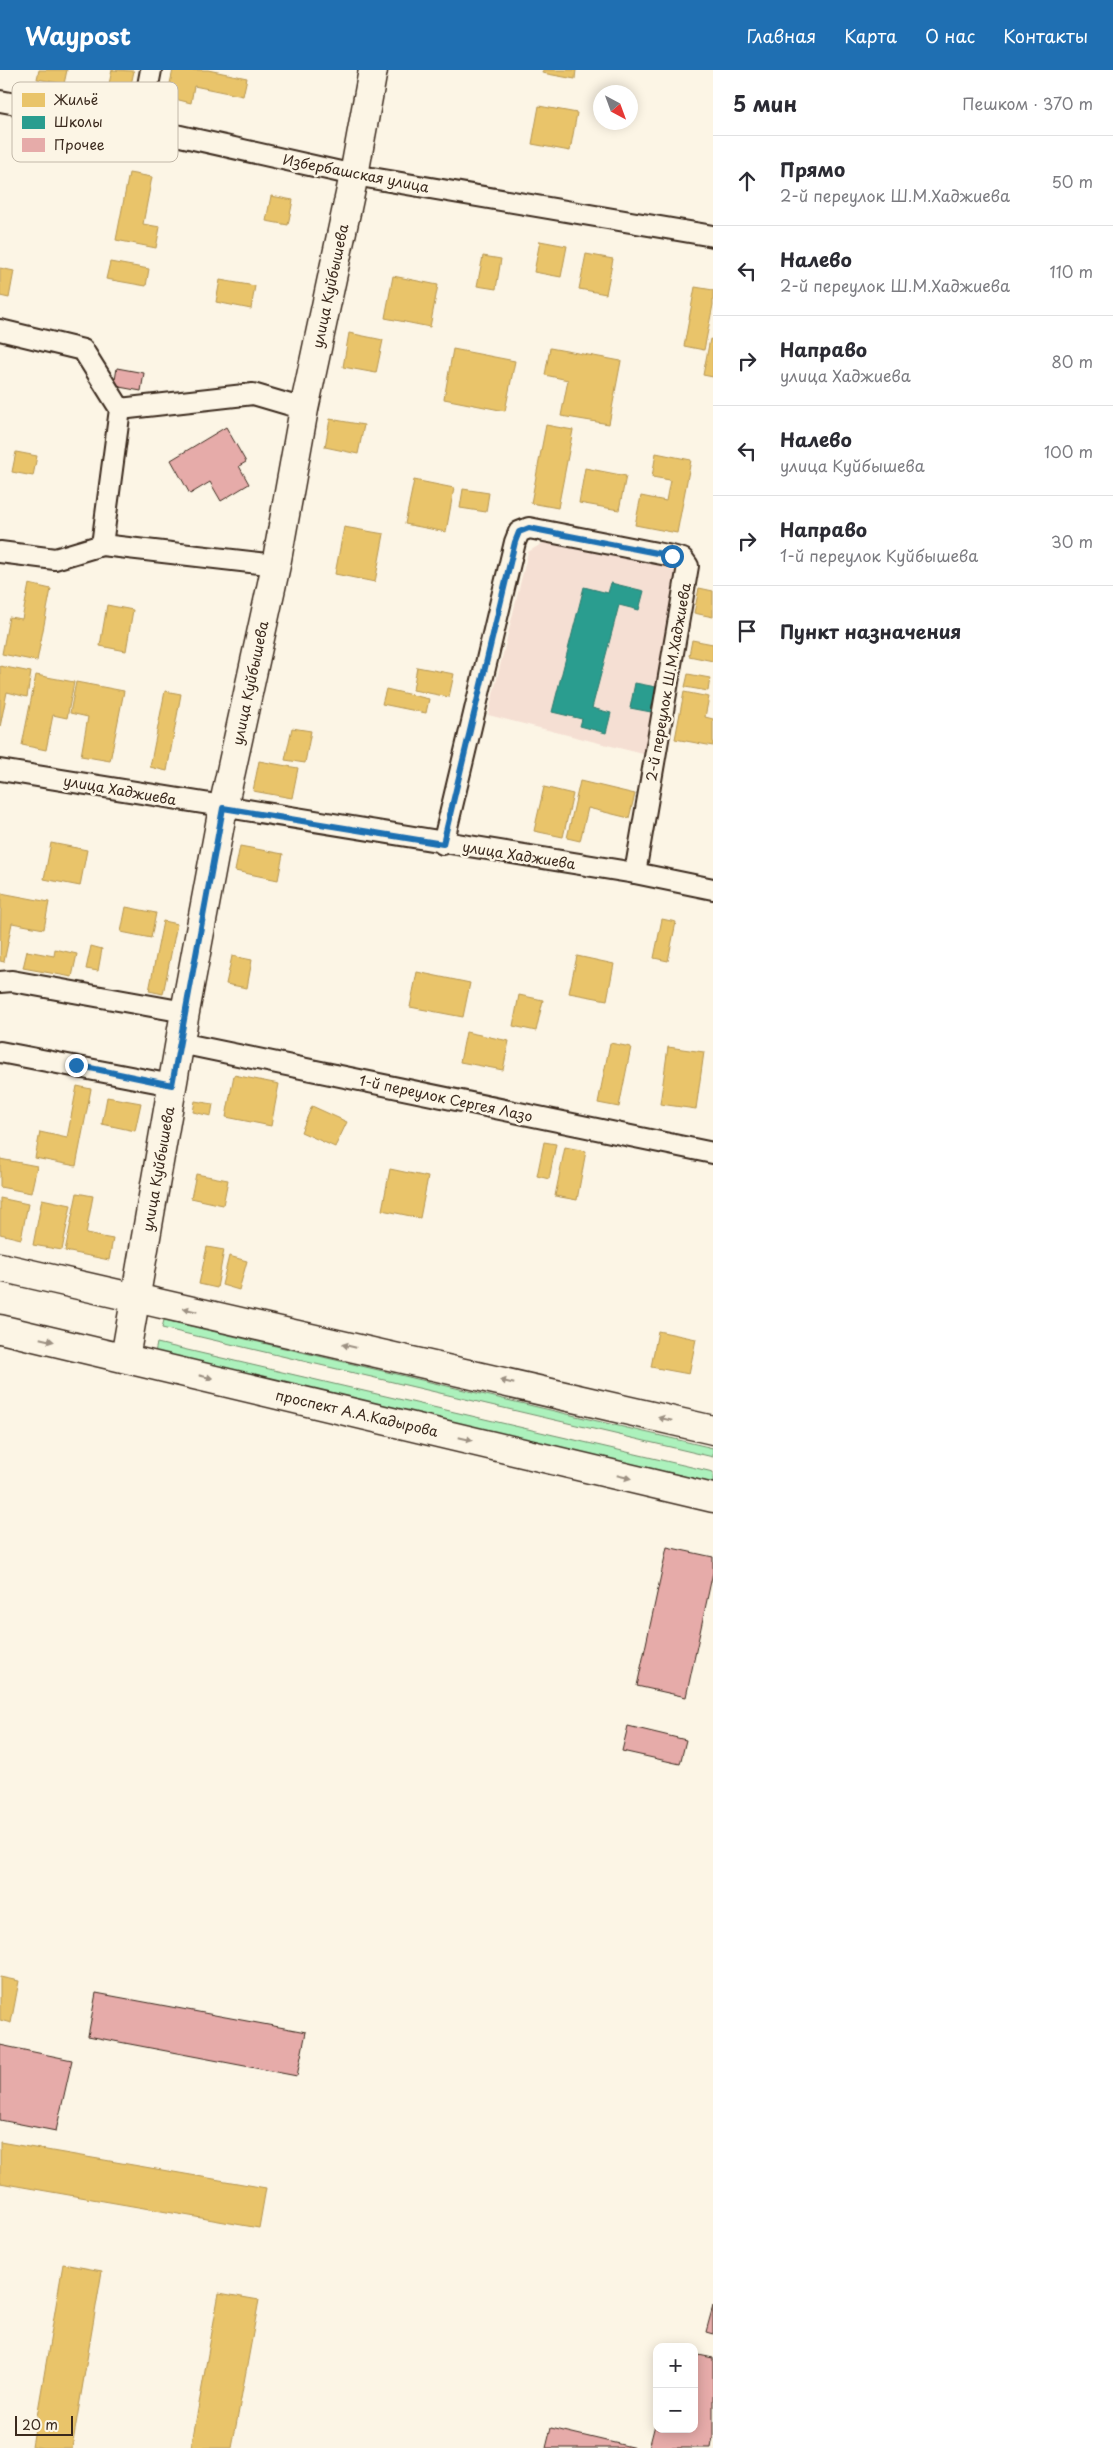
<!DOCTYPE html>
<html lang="ru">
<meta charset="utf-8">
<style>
:root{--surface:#fff;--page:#f2f2f3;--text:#2b2b33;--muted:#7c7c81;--line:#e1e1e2;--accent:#1f6fb2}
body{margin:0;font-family:"Playpen Sans",sans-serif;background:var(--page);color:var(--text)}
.controls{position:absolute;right:15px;bottom:15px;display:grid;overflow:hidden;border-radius:10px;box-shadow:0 2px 12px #0003}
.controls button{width:45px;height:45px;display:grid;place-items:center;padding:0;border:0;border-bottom:1px solid var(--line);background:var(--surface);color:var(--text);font:25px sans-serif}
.compass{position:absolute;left:593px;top:15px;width:45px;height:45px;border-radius:50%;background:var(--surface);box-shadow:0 2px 12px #0003;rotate:139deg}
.scale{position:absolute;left:15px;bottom:12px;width:58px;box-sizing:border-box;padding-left:5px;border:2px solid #3b2a1e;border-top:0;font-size:14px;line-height:18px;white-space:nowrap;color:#3b2a1e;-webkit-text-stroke:4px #fcf5e5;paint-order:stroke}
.stop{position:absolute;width:15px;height:15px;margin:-11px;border:4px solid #1f6fb2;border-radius:50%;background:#fff}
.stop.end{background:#1f6fb2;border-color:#fff;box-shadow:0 1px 5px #0008}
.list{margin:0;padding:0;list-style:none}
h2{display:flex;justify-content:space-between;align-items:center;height:65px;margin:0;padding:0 20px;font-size:21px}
h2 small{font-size:16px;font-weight:400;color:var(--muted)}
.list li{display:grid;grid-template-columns:32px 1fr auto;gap:15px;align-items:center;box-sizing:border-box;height:90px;padding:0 20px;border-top:1px solid var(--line)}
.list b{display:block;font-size:19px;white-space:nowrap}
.list p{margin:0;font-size:16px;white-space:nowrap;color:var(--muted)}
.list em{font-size:16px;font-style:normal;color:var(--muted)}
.icon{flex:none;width:28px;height:28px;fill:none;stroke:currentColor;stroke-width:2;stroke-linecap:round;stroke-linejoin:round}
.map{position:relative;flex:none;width:713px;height:2378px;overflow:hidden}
header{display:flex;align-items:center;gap:30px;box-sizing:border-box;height:70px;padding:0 25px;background:var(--accent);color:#fff}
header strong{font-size:24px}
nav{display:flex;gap:28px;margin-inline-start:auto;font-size:18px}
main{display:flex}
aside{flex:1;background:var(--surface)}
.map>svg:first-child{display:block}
</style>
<header>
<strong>Waypost</strong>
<nav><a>Главная</a><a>Карта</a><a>О нас</a><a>Контакты</a></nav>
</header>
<main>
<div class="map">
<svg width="713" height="2378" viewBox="0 0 713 2378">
<rect width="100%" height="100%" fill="#fcf5e5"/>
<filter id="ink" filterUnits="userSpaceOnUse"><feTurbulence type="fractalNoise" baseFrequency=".02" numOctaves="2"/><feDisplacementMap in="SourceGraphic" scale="10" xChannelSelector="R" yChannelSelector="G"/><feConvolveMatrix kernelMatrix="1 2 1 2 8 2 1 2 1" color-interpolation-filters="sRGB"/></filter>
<g filter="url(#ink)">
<path fill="#f5dfd3" d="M546,471l118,23 9,3 6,10 -32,178 -159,-40 40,-163z"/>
<g fill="#acf1bc" stroke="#748e6d">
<path d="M164,1250l549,128v9l-551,-129z"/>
<path d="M157,1273l556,129v11l-558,-130z"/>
</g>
<g fill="#e9c46a" stroke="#b59653">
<path d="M39,0h28l-3,14 -27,-5z"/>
<path d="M112,0l22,1 -7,32 -21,-5z"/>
<path d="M173,0h35l39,8 -4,18 -49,-10 -3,17 -24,-6z"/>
<path d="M543,0h33l-1,9 -33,-6z"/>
<path d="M539,36l38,7 -7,38 -38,-7z"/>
<path d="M129,103l23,4 -9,47 17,3 -4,21 -40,-8z"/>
<path d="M271,126l22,4 -5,25 -22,-4z"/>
<path d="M540,171l27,5 -6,31 -27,-5z"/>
<path d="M586,184l27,5 -7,35 -27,-5z"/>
<path d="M483,186l18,3 -5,30 -19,-3z"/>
<path d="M110,192l39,7 -3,17 -40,-7z"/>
<path d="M0,198l14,3 -5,27 -9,-2z"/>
<path d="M393,206l45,9 -8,42 -45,-9z"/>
<path d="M220,210l35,6 -4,23 -35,-7z"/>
<path d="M695,217l18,3v15l-9,45 -20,-4z"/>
<path d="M349,263l34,7 -7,33 -33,-6z"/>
<path d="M710,269l3,1v37l-10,-2z"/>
<path d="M550,278l71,13 -12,63 -48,-8 7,-36 -23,-5z"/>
<path d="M453,279l62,12 -10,50 -61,-12z"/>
<path d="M330,349l34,6 -6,29 -33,-7z"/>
<path d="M546,355l27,5 -15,78 -27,-5z"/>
<path d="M16,382l21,4 -4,20 -21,-4z"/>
<path d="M656,383l35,7 -14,73 -42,-8 6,-29 25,5 4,-21 -18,-3z"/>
<path d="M585,398l41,8 -7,34 -40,-7z"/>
<path d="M414,410l40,8 -8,44 -41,-8z"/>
<path d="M463,419l26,4 -3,19 -26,-4z"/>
<path d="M344,457l40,7 -9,48 -40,-8z"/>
<path d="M29,514l22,5 -14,72 -35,-7 7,-37 13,2z"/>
<path d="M699,518l14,3v26l-19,-4z"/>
<path d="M107,535l26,5 -7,41 -26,-5z"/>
<path d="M692,570l21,4v17l-24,-5z"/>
<path d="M0,596l31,6 -4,25 -20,-5 -7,35z"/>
<path d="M417,597l37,7 -5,23 -36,-7z"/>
<path d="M688,604l22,4 -2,13 -23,-4z"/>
<path d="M36,605l38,7 -7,36 -14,-3 -7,35 -24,-5z"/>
<path d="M76,612l48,9 -14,70 -29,-5 7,-39 -18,-4z"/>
<path d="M386,619l43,10 -3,14 -44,-9z"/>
<path d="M165,621l16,3 -14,77 -17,-4z"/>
<path d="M684,622l25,5 -4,20 8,2v27l-38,-7z"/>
<path d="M292,658l19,3 -6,32 -20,-3z"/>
<path d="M259,691l39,7 -6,30 -39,-7z"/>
<path d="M580,711l55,13 -6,24 -41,-10 -8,33 -13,-3z"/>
<path d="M544,717l29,7 -10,43 -29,-6z"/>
<path d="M51,773l36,7 -7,36 -36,-7z"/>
<path d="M240,776l43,8 -5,26 -43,-9z"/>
<path d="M1,823l48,9 -5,27 -32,-6 -8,39 -4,-1z"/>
<path d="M126,837l30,6 -5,25 -30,-6z"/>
<path d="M662,849l14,3 -8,39 -14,-3z"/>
<path d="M163,851l14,3 -14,70 -14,-3z"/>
<path d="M91,876l11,3 -4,22 -12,-2z"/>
<path d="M55,879l22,5 -5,23 -49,-9 4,-17 27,5z"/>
<path d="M232,886l20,4 -5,28 -21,-4z"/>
<path d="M577,886l37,8 -7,36 -38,-7z"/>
<path d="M417,902l53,11 -7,34 -53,-10z"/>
<path d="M519,925l24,5 -7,31 -23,-5z"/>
<path d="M466,962l43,9 -6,29 -43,-8z"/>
<path d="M610,973l21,4 -12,60 -21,-4z"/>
<path d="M668,977l36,5 -8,57 -36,-5z"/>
<path d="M234,1005l45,9 -8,42 -45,-9z"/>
<path d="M77,1016l14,3 -15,77 -41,-8 5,-26 27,6z"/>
<path d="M107,1027l34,6 -6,28 -33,-7z"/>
<path d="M195,1031l18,3 -2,12 -18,-4z"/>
<path d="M312,1036l35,16 -12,25 -34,-15z"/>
<path d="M544,1072l12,2 -7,35 -12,-3z"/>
<path d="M565,1077l21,4 -9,49 -22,-4z"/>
<path d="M0,1089l37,7 -6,27 -31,-6z"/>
<path d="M390,1099l38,8 -8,41 -38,-8z"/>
<path d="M196,1104l32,6 -5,25 -32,-7z"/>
<path d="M77,1123l16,3 -7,38 27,5 -4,21 -44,-9z"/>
<path d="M0,1128l28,6 -7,35 -21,-5z"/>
<path d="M42,1129l29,6 -9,45 -29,-5z"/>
<path d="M207,1177l17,3 -7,38 -18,-4z"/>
<path d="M229,1186l18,5 -8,29 -17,-5z"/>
<path d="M658,1261l38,8 -7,35 -38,-7z"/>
<path d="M0,1907l19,4 -8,42 -11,-3z"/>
<path d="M0,2072l266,46 -7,40 -259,-45z"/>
<path d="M63,2194l39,7 -30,177h-29l-11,-2z"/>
<path d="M219,2223l40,7 -27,148h-41z"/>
</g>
<g fill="#2a9d8f" stroke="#2f7a6d">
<path d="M611,513l33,8 -5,19 -20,-5 -27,103 19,5 -5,20 -26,-7 2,-7 -30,-7 32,-125 24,6z"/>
<path d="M635,613l21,4 -5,25 -21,-4z"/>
</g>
<g fill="#e6aba9" stroke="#3b2a1e">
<path d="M117,298l27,5 -3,18 -27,-5z"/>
<path d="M226,357l20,35 -7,4 10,18 -28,17 -11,-19 -20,12 -19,-34z"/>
<path d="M667,1477l46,10v15l-27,125 -49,-11z"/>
<path d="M628,1656l58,14 -6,24 -58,-13z"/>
<path d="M96,1923l210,39 -9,44 -209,-40z"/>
<path d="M0,1975l72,15 -16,71 -56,-11z"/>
<path d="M713,2236v28l-7,-2z"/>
<path d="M694,2284l19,4v79l-2,11h-62l8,-31v12h37z"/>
<path d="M551,2358l85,20h-90z"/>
</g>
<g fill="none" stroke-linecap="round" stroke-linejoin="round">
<defs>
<g id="street">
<path d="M0,31l140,26 214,48 359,61"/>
<path d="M140,57l11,-57"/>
<path d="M0,260l83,20 37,59 -18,136"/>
<path d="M120,339l133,-15 51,15"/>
<path d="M0,482l55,7 47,-14 174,20"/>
<path d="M0,700l635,103 78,16"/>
<path d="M443,774l72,-302 4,-10 10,-4 143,28 11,3 5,7 -53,307"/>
<path d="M0,912l12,-1 173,31"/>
<path d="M180,973l533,110"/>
<path d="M0,982l172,33"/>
</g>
<g id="secondary">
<path d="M0,1197l713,163"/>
<path d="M0,1259l713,169"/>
<path d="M125,1288l60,-346 38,-204 53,-243 28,-156 50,-234 19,-105"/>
</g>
</defs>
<use href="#street" stroke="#3b2a1e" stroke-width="24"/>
<use href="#secondary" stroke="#3b2a1e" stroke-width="31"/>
<use href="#street" stroke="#fcf5e5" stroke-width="20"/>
<use href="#secondary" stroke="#fcf5e5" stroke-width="28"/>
</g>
<defs><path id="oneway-solid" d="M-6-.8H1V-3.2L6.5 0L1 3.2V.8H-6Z" transform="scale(1.25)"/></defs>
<g fill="#9c9082">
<use href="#oneway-solid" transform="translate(190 1240) rotate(-167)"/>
<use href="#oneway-solid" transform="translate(47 1270) rotate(13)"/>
<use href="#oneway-solid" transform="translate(349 1276) rotate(-167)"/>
<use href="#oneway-solid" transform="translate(206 1307) rotate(13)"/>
<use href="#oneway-solid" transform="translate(507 1312) rotate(-167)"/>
<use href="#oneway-solid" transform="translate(665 1349) rotate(-167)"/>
<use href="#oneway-solid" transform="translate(466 1369) rotate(13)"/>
<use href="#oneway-solid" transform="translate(624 1407) rotate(13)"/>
</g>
</g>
<g fill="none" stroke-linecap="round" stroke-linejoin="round" filter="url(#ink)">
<path stroke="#1f6fb2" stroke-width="6" d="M76,995l96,20 51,-277 220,36 72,-302 4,-10 10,-4 143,28"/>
</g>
<g text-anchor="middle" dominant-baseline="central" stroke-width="5" stroke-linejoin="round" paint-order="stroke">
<g font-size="14" fill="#3b2a1e" stroke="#fcf5e5">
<text transform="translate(356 103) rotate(11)">Избербашская улица</text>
<text transform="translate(330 216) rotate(-78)">улица Куйбышева</text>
<text transform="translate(668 612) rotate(-80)">2-й переулок Ш.М.Хаджиева</text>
<text transform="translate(250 613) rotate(-78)">улица Куйбышева</text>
<text transform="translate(120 720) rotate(10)">улица Хаджиева</text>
<text transform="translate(519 785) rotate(9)">улица Хаджиева</text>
<text transform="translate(446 1028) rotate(12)">1-й переулок Сергея Лазо</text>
<text transform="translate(158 1099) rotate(-80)">улица Куйбышева</text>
<text transform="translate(357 1343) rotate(13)">проспект А.А.Кадырова</text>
</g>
</g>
<rect x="12" y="12" width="166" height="80" rx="8" fill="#fcf5e5" stroke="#c2b8a9" stroke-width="1"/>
<rect x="22" y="23" width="23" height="14" fill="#e9c46a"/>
<rect x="22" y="46" width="23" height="13" fill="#2a9d8f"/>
<rect x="22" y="68" width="23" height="14" fill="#e6aba9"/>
<g font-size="14" fill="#3b2a1e">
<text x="54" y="35">Жильё</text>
<text x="54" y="57">Школы</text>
<text x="54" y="80">Прочее</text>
</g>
</svg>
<div class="controls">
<button>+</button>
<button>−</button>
</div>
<svg class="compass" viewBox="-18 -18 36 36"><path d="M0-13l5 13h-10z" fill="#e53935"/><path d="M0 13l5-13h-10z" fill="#7c7c81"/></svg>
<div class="scale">20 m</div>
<div class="stop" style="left:672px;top:486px"></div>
<div class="stop end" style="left:76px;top:995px"></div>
</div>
<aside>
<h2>5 мин<small>Пешком · 370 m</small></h2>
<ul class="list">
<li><svg class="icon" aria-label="ahead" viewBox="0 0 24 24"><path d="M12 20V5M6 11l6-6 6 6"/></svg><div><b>Прямо</b><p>2-й переулок Ш.М.Хаджиева</p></div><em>50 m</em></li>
<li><svg class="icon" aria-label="left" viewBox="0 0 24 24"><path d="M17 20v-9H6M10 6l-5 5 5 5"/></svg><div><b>Налево</b><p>2-й переулок Ш.М.Хаджиева</p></div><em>110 m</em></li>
<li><svg class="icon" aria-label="right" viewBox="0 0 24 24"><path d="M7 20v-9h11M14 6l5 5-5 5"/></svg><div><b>Направо</b><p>улица Хаджиева</p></div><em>80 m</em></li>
<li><svg class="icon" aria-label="left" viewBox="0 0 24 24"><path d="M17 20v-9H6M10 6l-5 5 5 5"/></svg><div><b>Налево</b><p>улица Куйбышева</p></div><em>100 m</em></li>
<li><svg class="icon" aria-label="right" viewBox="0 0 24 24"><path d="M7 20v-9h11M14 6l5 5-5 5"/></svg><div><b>Направо</b><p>1-й переулок Куйбышева</p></div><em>30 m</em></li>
<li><svg class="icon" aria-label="arrive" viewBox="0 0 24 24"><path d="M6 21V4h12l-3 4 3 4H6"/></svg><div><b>Пункт назначения</b></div></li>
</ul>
</aside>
</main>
